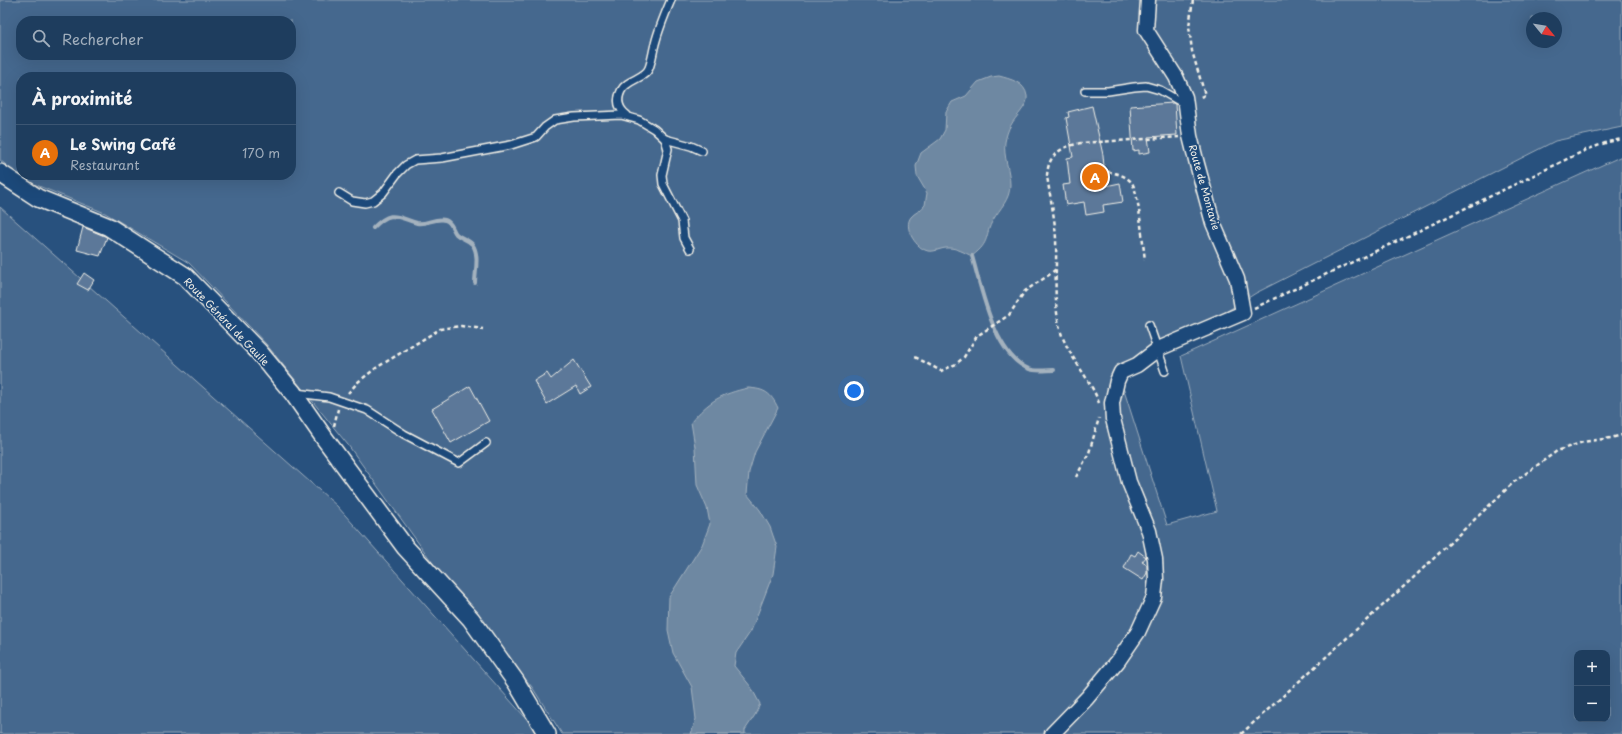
<!DOCTYPE html>
<html lang="fr">
<meta charset="utf-8">
<style>
:root{--surface:#1e3d5e;--page:#264464;--text:#f1f3f6;--muted:#a1aebc;--line:#3c5673;--accent:#ff9aa2}
body{margin:0;font-family:"Playpen Sans",sans-serif;background:var(--page);color:var(--text)}
.controls{position:absolute;right:12px;bottom:12px;display:grid;overflow:hidden;border-radius:8px;box-shadow:0 4px 16px #0002}
.controls button{width:36px;height:36px;display:grid;place-items:center;padding:0;border:0;border-bottom:1px solid var(--line);background:var(--surface);color:var(--text);font:20px sans-serif}
.compass{position:absolute;left:1526px;top:12px;width:36px;height:36px;border-radius:50%;background:var(--surface);box-shadow:0 4px 16px #0002;rotate:120deg}
.you{position:absolute;left:854px;top:391px;width:14px;height:14px;margin:-10px;border:3px solid #fff;border-radius:50%;background:#1a73e8;box-shadow:0 0 0 6px #1a73e833}
.badge{display:grid;place-items:center;width:26px;height:26px;border-radius:50%;background:var(--accent);color:#fff;font-size:13px;font-weight:700}
.pin{position:absolute;translate:-50% -50%;border:2px solid #fff;box-shadow:0 1px 4px #0006}
.list{margin:0;padding:0;list-style:none}
h2{display:flex;justify-content:space-between;align-items:center;height:52px;margin:0;padding:0 16px;font-size:17px}
h2 small{font-size:13px;font-weight:400;color:var(--muted)}
.list li{display:grid;grid-template-columns:26px 1fr auto;gap:12px;align-items:center;box-sizing:border-box;height:56px;padding:0 16px;border-top:1px solid var(--line)}
.list b{display:block;font-size:15px;white-space:nowrap}
.list p{margin:0;font-size:13px;white-space:nowrap;color:var(--muted)}
.list em{font-size:13px;font-style:normal;color:var(--muted)}
.icon{flex:none;width:22px;height:22px;fill:none;stroke:currentColor;stroke-width:2;stroke-linecap:round;stroke-linejoin:round}
.map{position:relative;flex:none;width:1622px;height:734px;overflow:hidden}
.search{position:absolute;background:var(--surface);box-shadow:0 4px 16px #0002;left:16px;top:16px;width:280px;height:44px;display:flex;align-items:center;gap:10px;box-sizing:border-box;padding:0 14px;border-radius:16px;color:var(--muted);font-size:15px}
.panel{position:absolute;background:var(--surface);box-shadow:0 4px 16px #0002;left:16px;top:72px;width:280px;height:108px;border-radius:16px}
.map>svg:first-child{display:block}
</style>
<div class="map">
<svg width="1622" height="734" viewBox="0 0 1622 734">
<rect width="100%" height="100%" fill="#28517e"/>
<filter id="ink" filterUnits="userSpaceOnUse"><feTurbulence type="fractalNoise" baseFrequency=".025" numOctaves="2"/><feDisplacementMap in="SourceGraphic" scale="8" xChannelSelector="R" yChannelSelector="G"/><feConvolveMatrix kernelMatrix="1 2 1 2 8 2 1 2 1" color-interpolation-filters="sRGB"/></filter>
<g filter="url(#ink)">
<g fill="#45688e" stroke="#9cacbb" fill-rule="evenodd">
<path d="M0,0h1622v127l-67,14 -299,152 -136,85 47,147 50,-14 -36,-155 441,-200v578h-1060l-30,-47 -82,-100 -102,-142 -82,-101 -77,-81 -84,-50 -81,-33 -24,-20zM1532,18h24v24h-24zM21,21h270v34h-270zM21,77h270v98h-270zM1577,653h30v66h-30z"/>
<path d="M0,207l337,299 203,228h-540z"/>
</g>
<g fill="#6e88a2" stroke="#a4b2be">
<path d="M999,76c11,3 26,6 28,20 2,9 -12,21 -16,29 -3,4 -5,12 -6,17 -2,15 5,28 5,43 0,15 -10,23 -17,35 -9,16 -2,22 -21,36 -7,-3 -15,-8 -23,-8 -8,-1 -16,6 -24,2 -10,-4 -22,-23 -14,-33 3,-4 11,-7 14,-12l2,-12 -10,-17 -1,-10 5,-13 19,-14 5,-9 1,-18 6,-10 14,-6 12,-14 13,-5z"/>
<path d="M748,388c17,1 23,5 30,20l-23,44 -6,20 -2,22 13,16 10,17 7,20 -4,27 -22,57 -15,22 -2,13 17,21 9,17 -5,11 -10,15v4h-54l5,-15 -4,-32 -19,-34 -5,-23 1,-33 33,-52 8,-21 -3,-16 -10,-23 -2,-38 -4,-25c18,-21 30,-28 57,-34z"/>
</g>
<g fill="none" stroke-linecap="round" stroke-linejoin="round">
<g stroke="#a4b2be" stroke-width="4">
<path d="M373,228c19,-19 23,-11 44,-5 9,2 19,-6 28,-3 7,2 7,9 11,14 4,4 11,5 16,10 8,10 3,28 3,39"/>
<path d="M972,256c10,34 22,99 57,113 7,3 18,1 25,1"/>
</g>
</g>
<g fill="#5b7899" stroke="#f4f1e8">
<path d="M1173,103l2,1 2,31 -29,2 2,15 -11,2v-4l-6,1 -3,-45z"/>
<path d="M1092,106l11,49 1,12 -6,1 3,19 19,-4 3,19 -20,3 1,7 -18,3 -2,-13 -18,3 -3,-20 7,-1 -3,-26 6,-1 -7,-39 3,-1 -1,-5z"/>
<path d="M83,227l24,10 -7,19 -23,-6z"/>
<path d="M84,273l10,7 -6,10 -11,-6z"/>
<path d="M574,360l17,27 -11,7 -4,-8 -29,18 -13,-23 13,-8 4,6z"/>
<path d="M470,386l19,35 -38,22 -19,-34z"/>
<path d="M1138,551l8,6 -4,5 5,3v8l-4,7 -19,-12 7,-14 4,2z"/>
</g>
<g fill="none" stroke-linecap="round" stroke-linejoin="round">
<defs>
<g id="service">
<path d="M1085,91h23l26,-4 12,-1 14,4 26,15"/>
<path d="M627,115c-8,-6 -11,-14 -6,-24 6,-12 24,-12 28,-23 3,-8 4,-17 6,-24 4,-16 10,-30 16,-44"/>
<path d="M665,139l26,7 11,5"/>
<path d="M339,193l13,8 13,2 8,-2 10,-8 14,-19 9,-9 9,-5 27,-2 69,-13 25,-8 9,-10 10,-7 19,-3 47,-2 18,5 15,9 11,10 3,10 -6,26 1,9 19,37 2,17 6,11"/>
<path d="M1149,325l16,46"/>
<path d="M296,393l33,4 38,13 37,24 55,29 27,-20"/>
</g>
<path id="minor" d="M1052,734l35,-36 31,-37 20,-29 16,-35 2,-18 -1,-20 -6,-28 -20,-49 -16,-63 -1,-16 5,-22 4,-9 16,-7 21,-16 85,-36 -6,-34 -24,-56 -16,-59 -7,-28 -5,-39 -9,-20 -30,-47 2,-30"/>
<path id="tertiary" d="M0,173l38,25 71,29 76,49 74,76 34,41 32,46 80,108 66,72 45,63 31,52"/>
</defs>
<use href="#service" stroke="#f4f1e8" stroke-width="10"/>
<use href="#minor" stroke="#f4f1e8" stroke-width="17"/>
<use href="#tertiary" stroke="#f4f1e8" stroke-width="20"/>
<g stroke="#f4f1e8" stroke-width="2.5" stroke-dasharray="4 3" stroke-linecap="butt">
<path d="M1193,0l-4,26 3,25 13,44 -7,3"/>
<path d="M1101,171c10,1 24,3 31,12 7,10 11,63 13,77"/>
<path d="M1254,308l154,-72 178,-86 22,-8 14,-3"/>
<path d="M915,357l26,14 15,-7 8,-7 13,-21 32,-21 16,-24 24,-16 8,-7"/>
<path d="M348,393l10,-11 18,-14 64,-39 21,-3 22,3"/>
<path d="M1099,403c-10,-28 -34,-49 -40,-78 -6,-28 -2,-57 -3,-86 -1,-21 -6,-42 -9,-63 1,-22 14,-29 34,-33l98,-6"/>
<path d="M334,426l4,-17"/>
<path d="M1076,477l13,-24 10,-35"/>
<path d="M1241,734l171,-155 102,-97 43,-31 26,-9 28,-4 11,-3"/>
</g>
<use href="#service" stroke="#1f4a7a" stroke-width="7"/>
<use href="#minor" stroke="#1f4a7a" stroke-width="14"/>
<use href="#tertiary" stroke="#1f4a7a" stroke-width="17"/>
</g>
</g>
<g text-anchor="middle" dominant-baseline="central" stroke-width="3.5" stroke-linejoin="round" paint-order="stroke">
<g font-size="10" fill="#f4f1e8" stroke="#1f4a7a">
<text transform="translate(1205 187) rotate(74)">Route de Montavie</text>
<text transform="translate(227 321) rotate(46)">Route Général de Gaulle</text>
</g>
</g>
</svg>
<div class="controls">
<button>+</button>
<button>−</button>
</div>
<svg class="compass" viewBox="-18 -18 36 36"><path d="M0-13l5 13h-10z" fill="#e53935"/><path d="M0 13l5-13h-10z" fill="#a1aebc"/></svg>
<div class="you"></div>
<div class="pin badge" style="left:1095px;top:177px;background:#e8710a">A</div>
<div class="search"><svg class="icon" aria-label="search" viewBox="0 0 24 24"><circle cx="10" cy="10" r="6"/><path d="M15 15l6 6"/></svg>Rechercher</div>
<section class="panel">
<h2>À proximité<small></small></h2>
<ul class="list">
<li><span class="badge" style="background:#e8710a">A</span><div><b>Le Swing Café</b><p>Restaurant</p></div><em>170 m</em></li>
</ul>
</section>
</div>
